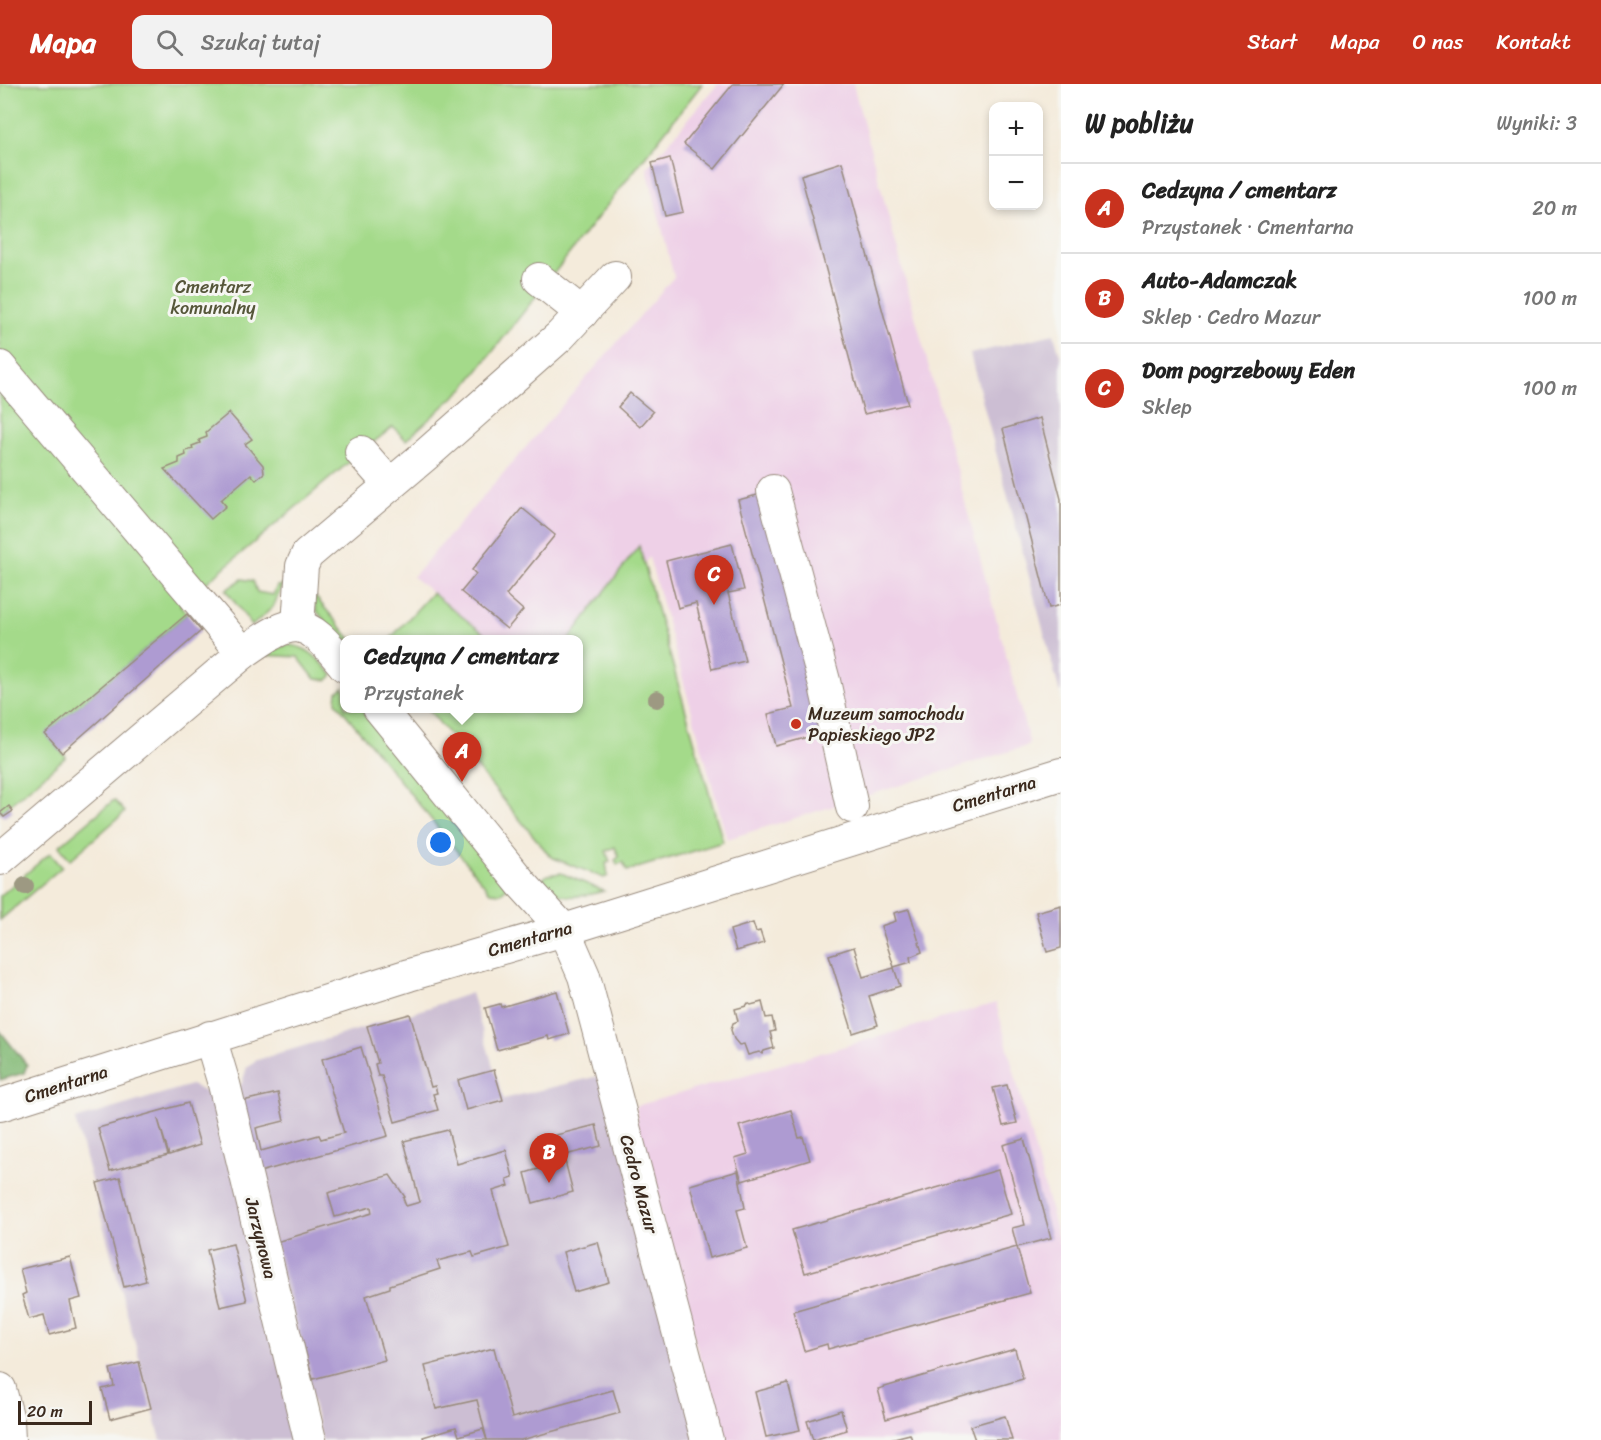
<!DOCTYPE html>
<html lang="pl">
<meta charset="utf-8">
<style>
:root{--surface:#fff;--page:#f2f2f2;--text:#222;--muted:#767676;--line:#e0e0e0;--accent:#c8321e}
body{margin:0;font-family:Sriracha,sans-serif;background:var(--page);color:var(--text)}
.controls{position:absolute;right:18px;top:18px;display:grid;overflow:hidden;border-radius:12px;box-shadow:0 3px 9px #0003}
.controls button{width:54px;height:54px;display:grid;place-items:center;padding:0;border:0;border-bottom:2px solid var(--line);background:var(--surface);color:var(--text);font:30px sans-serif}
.scale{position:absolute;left:18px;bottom:15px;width:74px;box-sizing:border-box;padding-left:6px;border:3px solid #3b2a1e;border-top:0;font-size:16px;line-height:21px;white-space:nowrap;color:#3b2a1e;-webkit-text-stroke:4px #f6f6f2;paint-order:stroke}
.you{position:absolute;left:441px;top:759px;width:21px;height:21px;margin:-15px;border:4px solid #fff;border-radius:50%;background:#1a73e8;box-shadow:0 0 0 9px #1a73e833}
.badge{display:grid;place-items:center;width:39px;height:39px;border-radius:50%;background:var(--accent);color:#fff;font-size:20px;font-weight:700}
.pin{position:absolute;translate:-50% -50px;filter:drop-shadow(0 2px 3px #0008)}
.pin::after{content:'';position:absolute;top:32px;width:21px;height:18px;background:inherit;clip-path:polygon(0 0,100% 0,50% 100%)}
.popup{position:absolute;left:340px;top:551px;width:243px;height:78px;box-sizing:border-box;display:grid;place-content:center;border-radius:12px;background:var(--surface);filter:drop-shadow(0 2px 4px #0005);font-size:20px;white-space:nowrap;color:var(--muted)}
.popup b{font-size:22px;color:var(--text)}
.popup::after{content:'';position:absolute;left:50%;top:100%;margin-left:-12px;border:12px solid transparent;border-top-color:var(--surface)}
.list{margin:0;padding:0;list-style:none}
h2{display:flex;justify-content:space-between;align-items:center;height:78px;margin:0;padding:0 24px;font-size:26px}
h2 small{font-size:20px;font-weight:400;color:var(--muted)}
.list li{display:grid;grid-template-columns:39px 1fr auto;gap:18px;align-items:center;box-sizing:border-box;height:90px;padding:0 24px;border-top:2px solid var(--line)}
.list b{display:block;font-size:22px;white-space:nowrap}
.list p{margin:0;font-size:20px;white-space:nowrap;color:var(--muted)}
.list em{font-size:20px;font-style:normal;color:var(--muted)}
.icon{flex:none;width:33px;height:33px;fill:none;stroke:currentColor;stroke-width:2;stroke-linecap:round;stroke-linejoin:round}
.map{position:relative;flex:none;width:1061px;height:1356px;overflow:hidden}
header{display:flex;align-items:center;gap:36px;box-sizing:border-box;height:84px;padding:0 30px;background:var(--accent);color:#fff}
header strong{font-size:28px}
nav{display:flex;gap:33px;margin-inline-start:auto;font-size:21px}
.search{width:420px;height:54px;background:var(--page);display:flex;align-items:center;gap:15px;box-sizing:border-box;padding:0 21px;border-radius:12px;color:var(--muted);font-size:22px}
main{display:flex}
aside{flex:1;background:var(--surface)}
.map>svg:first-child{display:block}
</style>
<header>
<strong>Mapa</strong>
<div class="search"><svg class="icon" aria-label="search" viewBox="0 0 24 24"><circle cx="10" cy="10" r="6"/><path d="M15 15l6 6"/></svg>Szukaj tutaj</div>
<nav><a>Start</a><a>Mapa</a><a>O nas</a><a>Kontakt</a></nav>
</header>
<main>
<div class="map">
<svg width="1061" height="1356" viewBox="0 0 1061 1356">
<rect width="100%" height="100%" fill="#f6f6f2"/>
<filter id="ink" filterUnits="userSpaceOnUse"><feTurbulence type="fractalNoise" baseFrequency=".0167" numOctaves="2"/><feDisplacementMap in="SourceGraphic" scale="12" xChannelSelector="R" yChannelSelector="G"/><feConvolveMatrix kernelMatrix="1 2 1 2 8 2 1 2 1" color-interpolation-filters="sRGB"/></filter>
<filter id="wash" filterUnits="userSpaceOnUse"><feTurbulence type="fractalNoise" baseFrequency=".008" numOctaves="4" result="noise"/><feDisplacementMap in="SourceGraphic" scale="24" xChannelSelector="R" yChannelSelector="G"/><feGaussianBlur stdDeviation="1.35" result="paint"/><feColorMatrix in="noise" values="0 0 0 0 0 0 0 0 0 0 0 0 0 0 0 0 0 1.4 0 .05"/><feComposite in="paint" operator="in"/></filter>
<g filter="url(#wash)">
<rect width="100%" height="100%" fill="#f4ebdb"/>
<g fill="#eed0e7">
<path d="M718,0h135l177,661 -303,94 -78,-282 -70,91v-8l-88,-1 -78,-62 261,-300 -27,-109z"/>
<path d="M996,919l65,247v190h-339l-85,-312 -1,-22z"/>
</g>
<g fill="#ccbed3">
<path d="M1054,250l7,25v338l-91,-343z"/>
<path d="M471,909l32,106 100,-24 95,365h-376l-87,-348 7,-9 5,-16 10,-7 153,-46z"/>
<path d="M191,1001l23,11 88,344h-141l-86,-320z"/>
</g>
<g fill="#a4da8a" stroke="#708254" stroke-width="1.5">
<path d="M0,0h702l-237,303 -59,53 -13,-13 -32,25 -181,153 7,9 -141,120 20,23 -66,56z"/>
<path d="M639,462l84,296 -96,29 -4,-9 -6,3 -2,-5 4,-3 -4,-10 -9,4 4,11 -4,1 2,13 -4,2 -53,-21 -123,-148 151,-1v-68l-10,-1z"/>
<path d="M242,495l11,2 4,11 16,3 4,-9 6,-1 -10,22 -21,19 -26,-36z"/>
<path d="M432,509l59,46h-101z"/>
<path d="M313,510l38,45 -6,1v6l-29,-36z"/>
<path d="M286,561c22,0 33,15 47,30l-5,5 -13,-1 -17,-22 -37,-2z"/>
<path d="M344,603l1,21 16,1 147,178 -7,6 -11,-1 -154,-190 1,-10z"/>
<path d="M114,716l11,12 -55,48 -11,-14z"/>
<path d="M50,769l12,14 -62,53v-24z"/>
<path d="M561,789l43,18c-26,7 -42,10 -65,-8l8,-8z"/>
</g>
<path fill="#83ba76" stroke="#5f724a" stroke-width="1.5" d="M0,947l27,34 -3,8 -24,7z"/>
<g id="blocks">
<g fill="#ae9bd2">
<path d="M733,0h51l-69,85 -31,-25z"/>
<path d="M670,74l13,54 -18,4 -13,-53z"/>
<path d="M842,78l66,242 -44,10 -63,-239z"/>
<path d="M630,309l23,19 -13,15 -22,-20z"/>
<path d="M229,329l23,26 -7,5 18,21 1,8 -8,7 -5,-6 -30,26 5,6 -15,13 -47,-50 15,-6v-5l7,-3 -1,-4 8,-2 -1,-3 8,-3 -1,-3 8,-3 -1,-5z"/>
<path d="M1040,334l21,81v106l-12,3 -46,-179z"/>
<path d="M769,408l54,241 -47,13 -8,-32 25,-6 -55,-208z"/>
<path d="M522,424l33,27 -49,60 17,15 -16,19 -46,-37 15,-18 -4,-4z"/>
<path d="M732,460l12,46 -16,3 17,68 -33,8 -16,-66 -18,5 -12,-47z"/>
<path d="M187,530l14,17 -139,122 -17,-19z"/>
<path d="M9,722l4,5 -9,6 -4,-4z"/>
<path d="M1061,821v43l-14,4 -11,-40z"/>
<path d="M909,825l13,43 -12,5 1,5 -17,5 -13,-41 15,-5 -2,-8z"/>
<path d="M753,839l3,9 4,-1 4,12 -28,8 -6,-21z"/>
<path d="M854,863l9,30 31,-9 6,18 -31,10 9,29 -25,8 -24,-78z"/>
<path d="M557,907l12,43 -20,6 -1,-4 -51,14 -12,-42 15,-4 1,3z"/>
<path d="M762,918l4,16 6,-1 3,14 -5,1 4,16 -10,3 -2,3 -3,-2 -11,3 -4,-11 -5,1 -5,-6 -3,-9 2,-7 5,-2 -3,-12 11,-3 2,-3 3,2z"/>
<path d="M410,930l21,73 4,-1 2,7 -4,1 5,16 -43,12 -13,-46h-4l-3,-12 3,-1 -11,-37z"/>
<path d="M361,963l27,89 -132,37 -18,-71 40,-9 6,28 -28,7 5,23 58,-16 2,4 23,-6 -22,-74z"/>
<path d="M494,986l9,30 -37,10 -8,-30z"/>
<path d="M1007,1001l10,38 -14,3 -10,-38z"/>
<path d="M188,1019l12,42 -31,10 -11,-36 10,36 -58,16 -12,-43z"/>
<path d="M791,1026l8,28 4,-1 7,23 -68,21 -7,-23 13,-4 -9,-28z"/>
<path d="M596,1041l5,21 -40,10 -5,-21z"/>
<path d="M448,1046l9,34 49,-14 7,27 -6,2 2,7 -16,5 16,56 -35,10 -2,-5 -35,9 3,8 -50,16v3l-24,8 19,64 -72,19 -37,-137 96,-29 -1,-6 -36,10 -7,-24 62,-18 15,22 -2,1 3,8 14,-4 -16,-61z"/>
<path d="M1024,1055l27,99 -34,9 -5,-19 13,-3 -22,-80z"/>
<path d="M565,1077l8,31 -40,11 -8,-30z"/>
<path d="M998,1086l13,44 -206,59 -13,-43z"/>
<path d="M738,1087l7,37 -8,2 10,38 -38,10 -19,-73z"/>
<path d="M120,1093l26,104 -22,6 -27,-104z"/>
<path d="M598,1158l11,40 -35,10 -11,-40z"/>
<path d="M233,1160l14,57 -27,6 -13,-57z"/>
<path d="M1017,1163l13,46 -202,56 -1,-5 -23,7 -11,-40z"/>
<path d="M70,1173l11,41 -11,3 6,27 -27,7 -5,-20 -15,4 -7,-24 4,-2 -6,-24z"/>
<path d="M494,1264l18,70 101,-28 7,23 -99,27h-34l-10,-40 -41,9 -11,-43z"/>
<path d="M1015,1265l8,30 -137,40 -8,-30z"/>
<path d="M139,1278l12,46 -41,11 -8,-30 12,-3 -4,-17z"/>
<path d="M788,1299l12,47 -34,7 -11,-45z"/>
<path d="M841,1326l6,20 -34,10 -6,-19z"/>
<path d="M1005,1332l7,24h-37l-5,-14z"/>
<path d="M456,1343l3,9 24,-7 4,11h-63l-1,-3z"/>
<path d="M910,1350l2,6h-22v-1z"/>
</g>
</g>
</g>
<g filter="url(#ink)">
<use href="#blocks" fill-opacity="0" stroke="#988a7c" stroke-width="1.5"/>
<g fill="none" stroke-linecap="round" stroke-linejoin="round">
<defs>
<g id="minor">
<path d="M539,195l43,34"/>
<path d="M0,283l243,286"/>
<path d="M361,368l29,33"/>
<path d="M773,407l51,190 28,126"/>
<path d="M298,541l4,-59 5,-11 122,-103 131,-116 55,-59"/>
<path d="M379,624l143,176 42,46 20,46 123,464"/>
<path d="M0,775l243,-206c53,-38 61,-37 102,13"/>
<path d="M210,953l14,47 86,356"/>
<path d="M0,1021l409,-130 155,-45 497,-156"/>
<path d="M0,1305l8,31 1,20"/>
</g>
</defs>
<use href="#minor" stroke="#988a7c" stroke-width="34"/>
<use href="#minor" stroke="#fff" stroke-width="32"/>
</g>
<g fill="#9d9982">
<circle cx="657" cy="615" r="9"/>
<circle cx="25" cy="802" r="9"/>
</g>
</g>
<circle fill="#c8321e" stroke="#f6f6f2" stroke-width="2" cx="796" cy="640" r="6"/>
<g text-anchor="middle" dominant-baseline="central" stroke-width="6" stroke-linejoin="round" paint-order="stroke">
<g font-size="18" fill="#555639" stroke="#f6f6f2">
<text x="213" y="203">Cmentarz<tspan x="213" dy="21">komunalny</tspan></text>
</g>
<g font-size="18" fill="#3b2a1e" stroke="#f6f6f2" text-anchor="start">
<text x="808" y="630">Muzeum samochodu<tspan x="808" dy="21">Papieskiego JP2</tspan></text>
</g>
<g font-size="18" fill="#3b2a1e" stroke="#f6f6f2">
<text transform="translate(994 710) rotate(-17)">Cmentarna</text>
<text transform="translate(530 855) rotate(-16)">Cmentarna</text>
<text transform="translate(66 1000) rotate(-18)">Cmentarna</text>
<text transform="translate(639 1100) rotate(75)">Cedro Mazur</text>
<text transform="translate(261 1154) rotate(76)">Jarzynowa</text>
</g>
</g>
</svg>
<div class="controls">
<button>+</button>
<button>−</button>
</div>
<div class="scale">20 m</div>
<div class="you"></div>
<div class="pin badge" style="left:462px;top:698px">A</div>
<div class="popup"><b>Cedzyna / cmentarz</b>Przystanek</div>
<div class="pin badge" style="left:549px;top:1099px">B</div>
<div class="pin badge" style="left:714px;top:521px">C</div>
</div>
<aside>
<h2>W pobliżu<small>Wyniki: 3</small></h2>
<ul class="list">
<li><span class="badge">A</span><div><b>Cedzyna / cmentarz</b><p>Przystanek · Cmentarna</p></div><em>20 m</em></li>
<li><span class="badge">B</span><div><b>Auto-Adamczak</b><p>Sklep · Cedro Mazur</p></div><em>100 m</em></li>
<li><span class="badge">C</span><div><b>Dom pogrzebowy Eden</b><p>Sklep</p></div><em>100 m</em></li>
</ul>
</aside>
</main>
